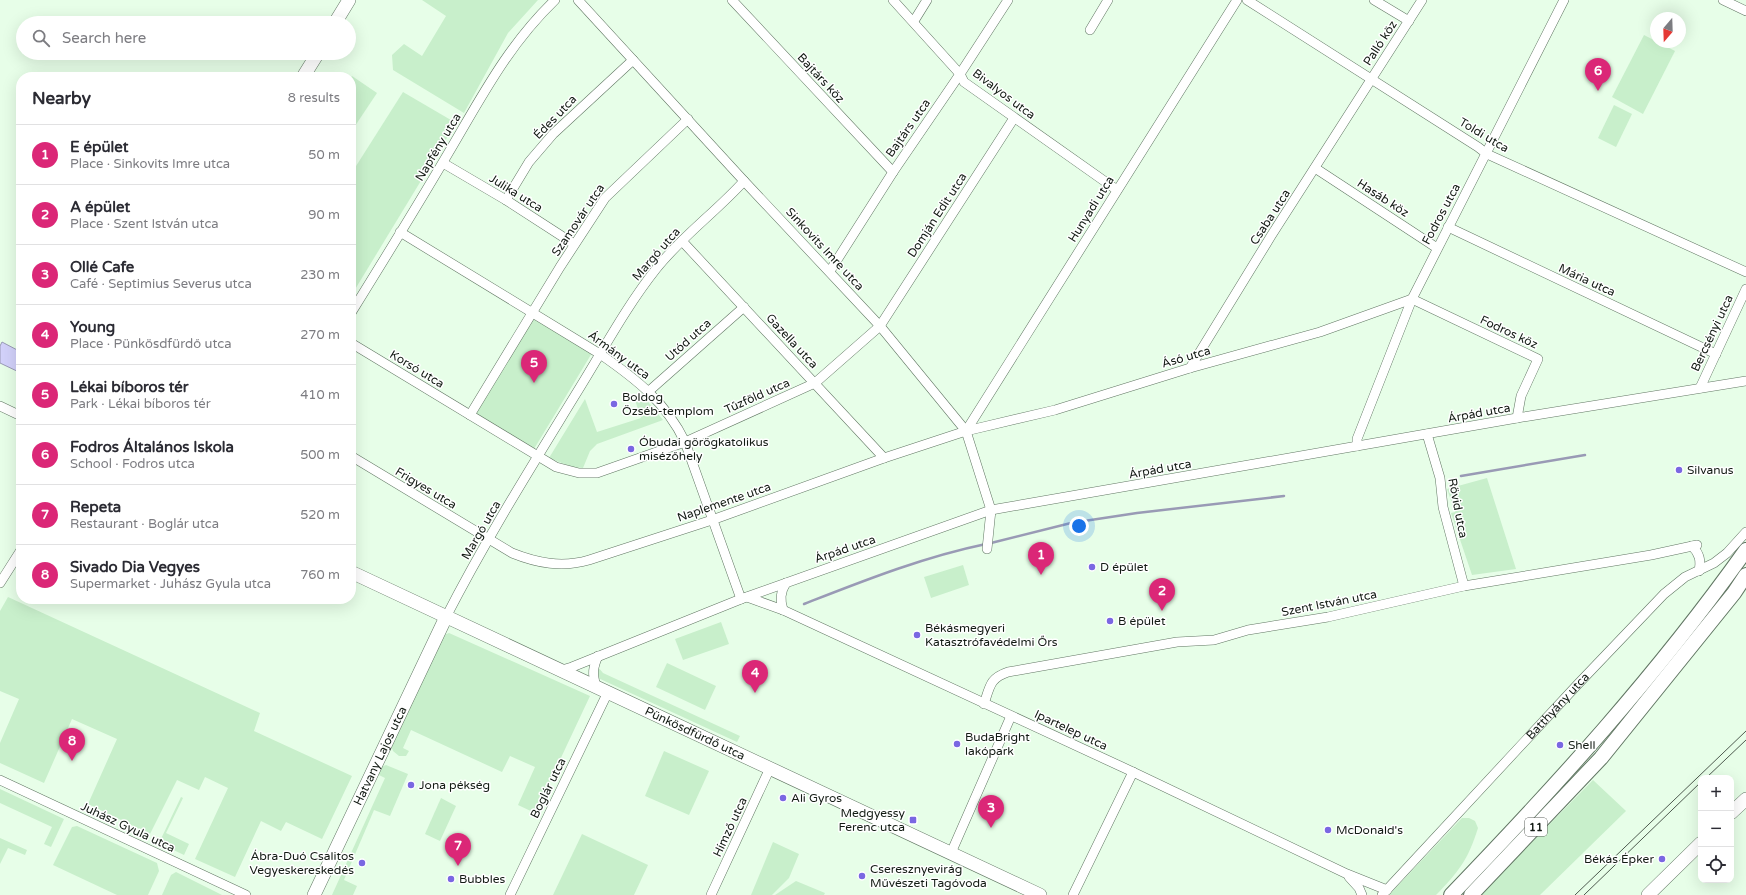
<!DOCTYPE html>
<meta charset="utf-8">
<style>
:root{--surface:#fff;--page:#f7f7f7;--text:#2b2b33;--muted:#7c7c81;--line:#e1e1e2;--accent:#db2777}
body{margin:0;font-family:"Varela Round",sans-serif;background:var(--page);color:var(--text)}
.controls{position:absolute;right:12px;bottom:12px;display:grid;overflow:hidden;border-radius:8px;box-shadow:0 4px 16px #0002}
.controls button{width:36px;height:36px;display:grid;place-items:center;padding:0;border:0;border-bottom:1px solid var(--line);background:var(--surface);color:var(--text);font:20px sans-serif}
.compass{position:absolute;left:1650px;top:12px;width:36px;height:36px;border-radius:50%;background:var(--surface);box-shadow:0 4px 16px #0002;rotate:199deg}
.you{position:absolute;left:1079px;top:526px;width:14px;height:14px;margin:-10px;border:3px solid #fff;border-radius:50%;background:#1a73e8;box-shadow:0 0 0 6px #1a73e833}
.badge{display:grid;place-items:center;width:26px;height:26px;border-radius:50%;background:var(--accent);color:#fff;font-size:13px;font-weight:700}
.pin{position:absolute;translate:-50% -33px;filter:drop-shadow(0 1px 2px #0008)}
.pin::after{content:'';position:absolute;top:21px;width:14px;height:12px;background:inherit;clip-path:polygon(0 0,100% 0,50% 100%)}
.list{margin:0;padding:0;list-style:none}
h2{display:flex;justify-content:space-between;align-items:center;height:52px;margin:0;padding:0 16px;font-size:17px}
h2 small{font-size:13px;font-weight:400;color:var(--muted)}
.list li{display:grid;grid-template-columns:26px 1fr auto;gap:12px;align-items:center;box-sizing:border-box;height:60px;padding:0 16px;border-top:1px solid var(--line)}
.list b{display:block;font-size:15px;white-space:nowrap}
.list p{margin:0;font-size:13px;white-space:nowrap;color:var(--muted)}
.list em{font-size:13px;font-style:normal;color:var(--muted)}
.icon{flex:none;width:22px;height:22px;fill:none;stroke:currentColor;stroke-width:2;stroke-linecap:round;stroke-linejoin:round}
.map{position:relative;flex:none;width:1746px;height:895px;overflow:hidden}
.search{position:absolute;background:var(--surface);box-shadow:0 4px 16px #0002;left:16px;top:16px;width:340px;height:44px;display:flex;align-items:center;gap:10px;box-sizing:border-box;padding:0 14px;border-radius:22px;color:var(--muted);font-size:15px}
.panel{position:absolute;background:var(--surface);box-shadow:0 4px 16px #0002;left:16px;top:72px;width:340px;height:532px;border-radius:16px}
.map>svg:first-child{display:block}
</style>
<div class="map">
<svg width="1746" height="895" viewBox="0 0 1746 895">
<rect width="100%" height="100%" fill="#e7fee8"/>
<g fill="#c8efcb">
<path d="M422,0h116l-30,33 -44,80 -71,-43 -1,-15 12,-11 18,12 24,-40z"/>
<path d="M1644,35l31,16 -32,63 -31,-17z"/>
<path d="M352,76l25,17 -26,39v-55z"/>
<path d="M403,92l53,31 -105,173v-122z"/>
<path d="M1614,105l18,9 -16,33 -18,-9z"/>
<path d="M533,318l59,35 -58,96 -59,-35z"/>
<path d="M644,397l19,23 -66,24 -7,7 -7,17 -11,-1 -23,-9 36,-59 12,33 44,-14 -6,-18z"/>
<path d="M1487,478l29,91 -44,6 -21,-62 4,-1 -8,-23z"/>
<path d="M963,565l6,20 -38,13 -7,-21z"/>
<path d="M8,597l252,116 -6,18 98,45 -30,63 -36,-17 -5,9 -20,-10 -26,56 -40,-18 33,-71 -23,-11 -6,13 -22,-10 -27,54 -62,-30 29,-65 -45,-20 -28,64 -44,-20v-20l19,-44 -19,-8v-80z"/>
<path d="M721,622l8,22 -46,16 -8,-21z"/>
<path d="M449,633l141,63 -55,117 -17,-8 17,-38 -25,-11 -8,16 -91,-42 -8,18 6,3 -3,5h-7l-6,-5 -3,-9 51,-106z"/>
<path d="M667,663l49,23 -11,24 -49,-23z"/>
<path d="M598,667l5,6 137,63 -3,6 -139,-64z"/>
<path d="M664,751l45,20 -20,44 -44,-19z"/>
<path d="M386,765l22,9 -18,42 -16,-6 -30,70 13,6 -4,9h-21l53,-117 -8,-4 4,-7z"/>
<path d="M1593,780l33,31 -86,84h-60z"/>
<path d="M0,789l64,30 -13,28 -7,-3 8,-17 -52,-24z"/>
<path d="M181,797l2,1 -17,35 23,11 -5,11 -25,-12z"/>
<path d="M441,798l15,8 -16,35 -15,-7z"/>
<path d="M1462,818h7l6,3 3,7c-10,32 -19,43 -42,67h-47z"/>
<path d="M77,826l80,37 2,8 -11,24h-31l-64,-30 19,-38z"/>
<path d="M582,834l66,31 -14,30h-81z"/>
<path d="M0,838l27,12 -2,5 -17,-7 -8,16z"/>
<path d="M773,842l26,12 -10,24 -17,17h-21z"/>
<path d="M176,872l46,23h-60l9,-20z"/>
<path d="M796,881l29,12 -1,2h-49z"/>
</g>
<path fill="#d2d1fa" stroke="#999ab5" d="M2,342l19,10v21l-21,-10v-17z"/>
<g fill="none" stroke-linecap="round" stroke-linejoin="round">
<g stroke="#999ab5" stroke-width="2.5">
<path d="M1461,476l124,-21"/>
<path d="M991,543l80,-20 66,-10 147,-17"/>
<path d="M804,604c59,-23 119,-47 182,-60"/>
</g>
<defs>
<g id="street">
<path d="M578,0l166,181 136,145 86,105 25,79 -4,39"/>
<path d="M732,0l161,172"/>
<path d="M893,0l67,74 4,8 153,108"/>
<path d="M1247,0l231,147 9,7 259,118"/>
<path d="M1374,0l35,21"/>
<path d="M1723,0l23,11"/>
<path d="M914,21l13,-21"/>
<path d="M1090,30l18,-30"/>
<path d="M443,163l63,37 68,44"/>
<path d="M1315,168l122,80"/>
<path d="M506,200l23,-38 24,-28 80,-74"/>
<path d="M1448,227l268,127"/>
<path d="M400,232l200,122c36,25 66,48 85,88l56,157"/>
<path d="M682,241l202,217"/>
<path d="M830,271l63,-99 67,-98 48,-74"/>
<path d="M351,313c31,-50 62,-100 92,-151 35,-58 62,-114 112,-162"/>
<path d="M351,343l205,124 23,6h18l88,-31 130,-59 65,-57 134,-208"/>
<path d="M1190,368l81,-132 151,-236"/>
<path d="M1700,388l46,-99"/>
<path d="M649,391l95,-84"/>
<path d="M0,406l21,10"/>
<path d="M470,415l90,-148 45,-69 83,-79"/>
<path d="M966,431l271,-431"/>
<path d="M1427,434l13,44 3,29 21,79"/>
<path d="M1357,446v-7l55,-140 152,-299"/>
<path d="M351,456l161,97c25,10 50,15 77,7l123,-40 172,-62 82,-27 89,-21 135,-42 130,-36 92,-33 126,60 -17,37 -4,22"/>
<path d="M1692,546c8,8 9,15 7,25"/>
<path d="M0,583l21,-33"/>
<path d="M747,597l36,13 350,162 214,102 40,16"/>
<path d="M783,610c-3,-10 -3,-18 3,-27"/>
<path d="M446,617c39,-76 84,-148 128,-220 27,-43 51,-89 82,-128 26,-33 60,-57 88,-88"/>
<path d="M562,670l10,-3 169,-68 250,-89 526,-92 229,-37"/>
<path d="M596,686c-4,-12 -3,-19 2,-30"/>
<path d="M984,704c6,-18 6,-26 24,-32l169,-30 37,-2 34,-10 80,-13 136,-31 187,-31 46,-10"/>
<path d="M0,780l246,115"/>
<path d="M951,853l60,-137"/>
<path d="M1349,877l10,11 3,7"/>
<path d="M510,895l98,-203"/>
<path d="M711,895l59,-127"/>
<path d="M1073,895l60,-123"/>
<path id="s1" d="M1382,895l196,-211 86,-90 21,-17 29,-14 13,-10 19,-21"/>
</g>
<g id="secondary">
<path d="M335,23l14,-23"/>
<path d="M303,77l15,-24"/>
<path id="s2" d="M351,572l689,323"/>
<path d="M1731,813l15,-14"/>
<path id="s3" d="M314,895l132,-278"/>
<path d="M1648,895l53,-52"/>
</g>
<g id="primary">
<path d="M1451,895c106,-110 206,-220 295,-345"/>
<path d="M1471,895l130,-137 133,-165 12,-18"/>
</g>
</defs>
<use href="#street" stroke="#617663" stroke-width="10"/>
<use href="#secondary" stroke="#617663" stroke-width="14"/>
<use href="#primary" stroke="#617663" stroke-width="16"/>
<use href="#street" stroke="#fff" stroke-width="9"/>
<use href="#secondary" stroke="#fff" stroke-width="13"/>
<use href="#primary" stroke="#fff" stroke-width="14"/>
<g stroke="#4e5a4f" stroke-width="1">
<path d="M1706,778l40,-38"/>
<path d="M1575,895l171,-164"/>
<path d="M1584,895l117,-113"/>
</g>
</g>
<g fill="#7a67e2" stroke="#fff" stroke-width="1.5">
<circle cx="614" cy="404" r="4"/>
<circle cx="631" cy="449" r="4"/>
<circle cx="1679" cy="470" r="4"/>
<circle cx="1092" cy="567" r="4"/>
<circle cx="1110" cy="621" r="4"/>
<circle cx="917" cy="635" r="4"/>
<circle cx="957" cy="744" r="4"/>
<circle cx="1560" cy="745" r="4"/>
<circle cx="411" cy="785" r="4"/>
<circle cx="783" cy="798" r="4"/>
<rect x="909" y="816" width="8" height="8" rx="2"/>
<circle cx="1328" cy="830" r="4"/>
<circle cx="1662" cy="859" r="4"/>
<circle cx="362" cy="863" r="4"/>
<circle cx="862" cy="876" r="4"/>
<circle cx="451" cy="879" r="4"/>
</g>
<g text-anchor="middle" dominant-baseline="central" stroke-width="3" stroke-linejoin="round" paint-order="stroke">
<rect fill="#fff" stroke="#5a5f5a" stroke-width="1" x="1525" y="818" width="22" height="18" rx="3"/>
<g font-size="11" font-weight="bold" fill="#131b14">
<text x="1536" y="827">11</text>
</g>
<g font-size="12" fill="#131b14" stroke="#fff">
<text transform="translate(1380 43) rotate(-57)">Palló köz</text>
<text transform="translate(821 78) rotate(47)">Bajtárs köz</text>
<text transform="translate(1004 94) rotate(37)">Bivalyos utca</text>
<text transform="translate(555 117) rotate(-46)">Édes utca</text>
<text transform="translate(908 128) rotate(-55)">Bajtárs utca</text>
<text transform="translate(1484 135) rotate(31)">Toldi utca</text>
<text transform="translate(438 147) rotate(-59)">Napfény utca</text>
<text transform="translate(516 193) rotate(32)">Julika utca</text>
<text transform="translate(1383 198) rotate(33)">Hasáb köz</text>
<text transform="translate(1091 209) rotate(-58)">Hunyadi utca</text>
<text transform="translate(1441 214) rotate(-62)">Fodros utca</text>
<text transform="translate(937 215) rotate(-57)">Domján Edit utca</text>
<text transform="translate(1270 217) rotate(-57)">Csaba utca</text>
<text transform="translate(578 220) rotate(-56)">Szamovár utca</text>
<text transform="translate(825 249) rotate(47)">Sinkovits Imre utca</text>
<text transform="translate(656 254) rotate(-49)">Margó utca</text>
<text transform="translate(1587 280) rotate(25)">Mária utca</text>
<text transform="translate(1509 332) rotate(25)">Fodros köz</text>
<text transform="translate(1712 333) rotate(-65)">Bercsényi utca</text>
<text transform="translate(688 340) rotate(-42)">Utód utca</text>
<text transform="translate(792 341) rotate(47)">Gazella utca</text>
<text transform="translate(619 355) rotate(36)">Ármány utca</text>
<text transform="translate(1186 357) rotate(-16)">Ásó utca</text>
<text transform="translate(417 369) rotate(31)">Korsó utca</text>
<text transform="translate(757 396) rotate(-24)">Tűzföld utca</text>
<text transform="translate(1479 413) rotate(-10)">Árpád utca</text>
<text transform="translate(1160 469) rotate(-10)">Árpád utca</text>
<text transform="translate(426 488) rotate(31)">Frigyes utca</text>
<text transform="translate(724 502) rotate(-19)">Naplemente utca</text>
<text transform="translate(1458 508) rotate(79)">Rövid utca</text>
<text transform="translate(481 530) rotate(-60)">Margó utca</text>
<text transform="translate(845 549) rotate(-19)">Árpád utca</text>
<text transform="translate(1329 603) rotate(-11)">Szent István utca</text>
<text stroke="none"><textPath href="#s1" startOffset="258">Batthyány utca</textPath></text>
<text transform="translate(1071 730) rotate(25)">Ipartelep utca</text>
<text stroke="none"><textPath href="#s2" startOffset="380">Pünkösdfürdő utca</textPath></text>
<text stroke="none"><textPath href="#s3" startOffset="154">Hatvany Lajos utca</textPath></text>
<text transform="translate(548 788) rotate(-64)">Boglár utca</text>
<text transform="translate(128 827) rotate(25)">Juhász Gyula utca</text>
<text transform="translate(730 827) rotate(-65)">Hímző utca</text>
</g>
<g font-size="12" fill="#131b14" stroke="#fff" text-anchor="start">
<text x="622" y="397">Boldog<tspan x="622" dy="14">Özséb-templom</tspan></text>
<text x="639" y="442">Óbudai görögkatolikus<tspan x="639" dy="14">misézőhely</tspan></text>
<text x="1687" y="470">Silvanus</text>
<text x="1100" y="567">D épület</text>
<text x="1118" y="621">B épület</text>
<text x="925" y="628">Békásmegyeri<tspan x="925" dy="14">Katasztrófavédelmi Őrs</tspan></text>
<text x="965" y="737">BudaBright<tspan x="965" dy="14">lakópark</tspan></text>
<text x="1568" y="745">Shell</text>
<text x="419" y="785">Jona pékség</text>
<text x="791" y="798">Ali Gyros</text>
<text x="905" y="813" text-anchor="end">Medgyessy<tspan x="905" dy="14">Ferenc utca</tspan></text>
<text x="1336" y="830">McDonald's</text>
<text x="354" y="856" text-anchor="end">Ábra-Duó Csalitos<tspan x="354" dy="14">Vegyeskereskedés</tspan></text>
<text x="1654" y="859" text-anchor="end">Békás Épker</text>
<text x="870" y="869">Cseresznyevirág<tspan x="870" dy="14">Művészeti Tagóvoda</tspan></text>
<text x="459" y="879">Bubbles</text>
</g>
</g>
</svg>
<div class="controls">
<button>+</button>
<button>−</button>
<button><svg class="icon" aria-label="locate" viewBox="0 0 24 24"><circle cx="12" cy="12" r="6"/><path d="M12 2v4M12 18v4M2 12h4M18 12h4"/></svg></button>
</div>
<svg class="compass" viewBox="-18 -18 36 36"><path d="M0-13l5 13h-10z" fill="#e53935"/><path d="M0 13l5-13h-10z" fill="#7c7c81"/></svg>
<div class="you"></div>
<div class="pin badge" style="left:1041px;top:575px">1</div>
<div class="pin badge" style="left:1162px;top:611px">2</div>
<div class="pin badge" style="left:991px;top:828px">3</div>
<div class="pin badge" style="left:755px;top:693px">4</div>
<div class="pin badge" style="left:534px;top:383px">5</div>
<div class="pin badge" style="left:1598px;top:91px">6</div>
<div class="pin badge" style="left:458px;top:866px">7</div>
<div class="pin badge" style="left:72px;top:761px">8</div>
<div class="search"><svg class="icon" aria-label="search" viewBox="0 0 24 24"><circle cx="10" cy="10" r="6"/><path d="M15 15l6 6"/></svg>Search here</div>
<section class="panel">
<h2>Nearby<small>8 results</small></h2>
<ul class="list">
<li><span class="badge">1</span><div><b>E épület</b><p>Place · Sinkovits Imre utca</p></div><em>50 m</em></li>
<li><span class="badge">2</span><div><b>A épület</b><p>Place · Szent István utca</p></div><em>90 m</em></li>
<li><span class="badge">3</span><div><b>Ollé Cafe</b><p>Café · Septimius Severus utca</p></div><em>230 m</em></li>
<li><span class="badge">4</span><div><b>Young</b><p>Place · Pünkösdfürdő utca</p></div><em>270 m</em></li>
<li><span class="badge">5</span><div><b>Lékai bíboros tér</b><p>Park · Lékai bíboros tér</p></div><em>410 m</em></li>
<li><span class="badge">6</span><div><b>Fodros Általános Iskola</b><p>School · Fodros utca</p></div><em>500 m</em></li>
<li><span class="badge">7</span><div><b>Repeta</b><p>Restaurant · Boglár utca</p></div><em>520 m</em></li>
<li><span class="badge">8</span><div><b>Sivado Dia Vegyes</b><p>Supermarket · Juhász Gyula utca</p></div><em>760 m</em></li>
</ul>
</section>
</div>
